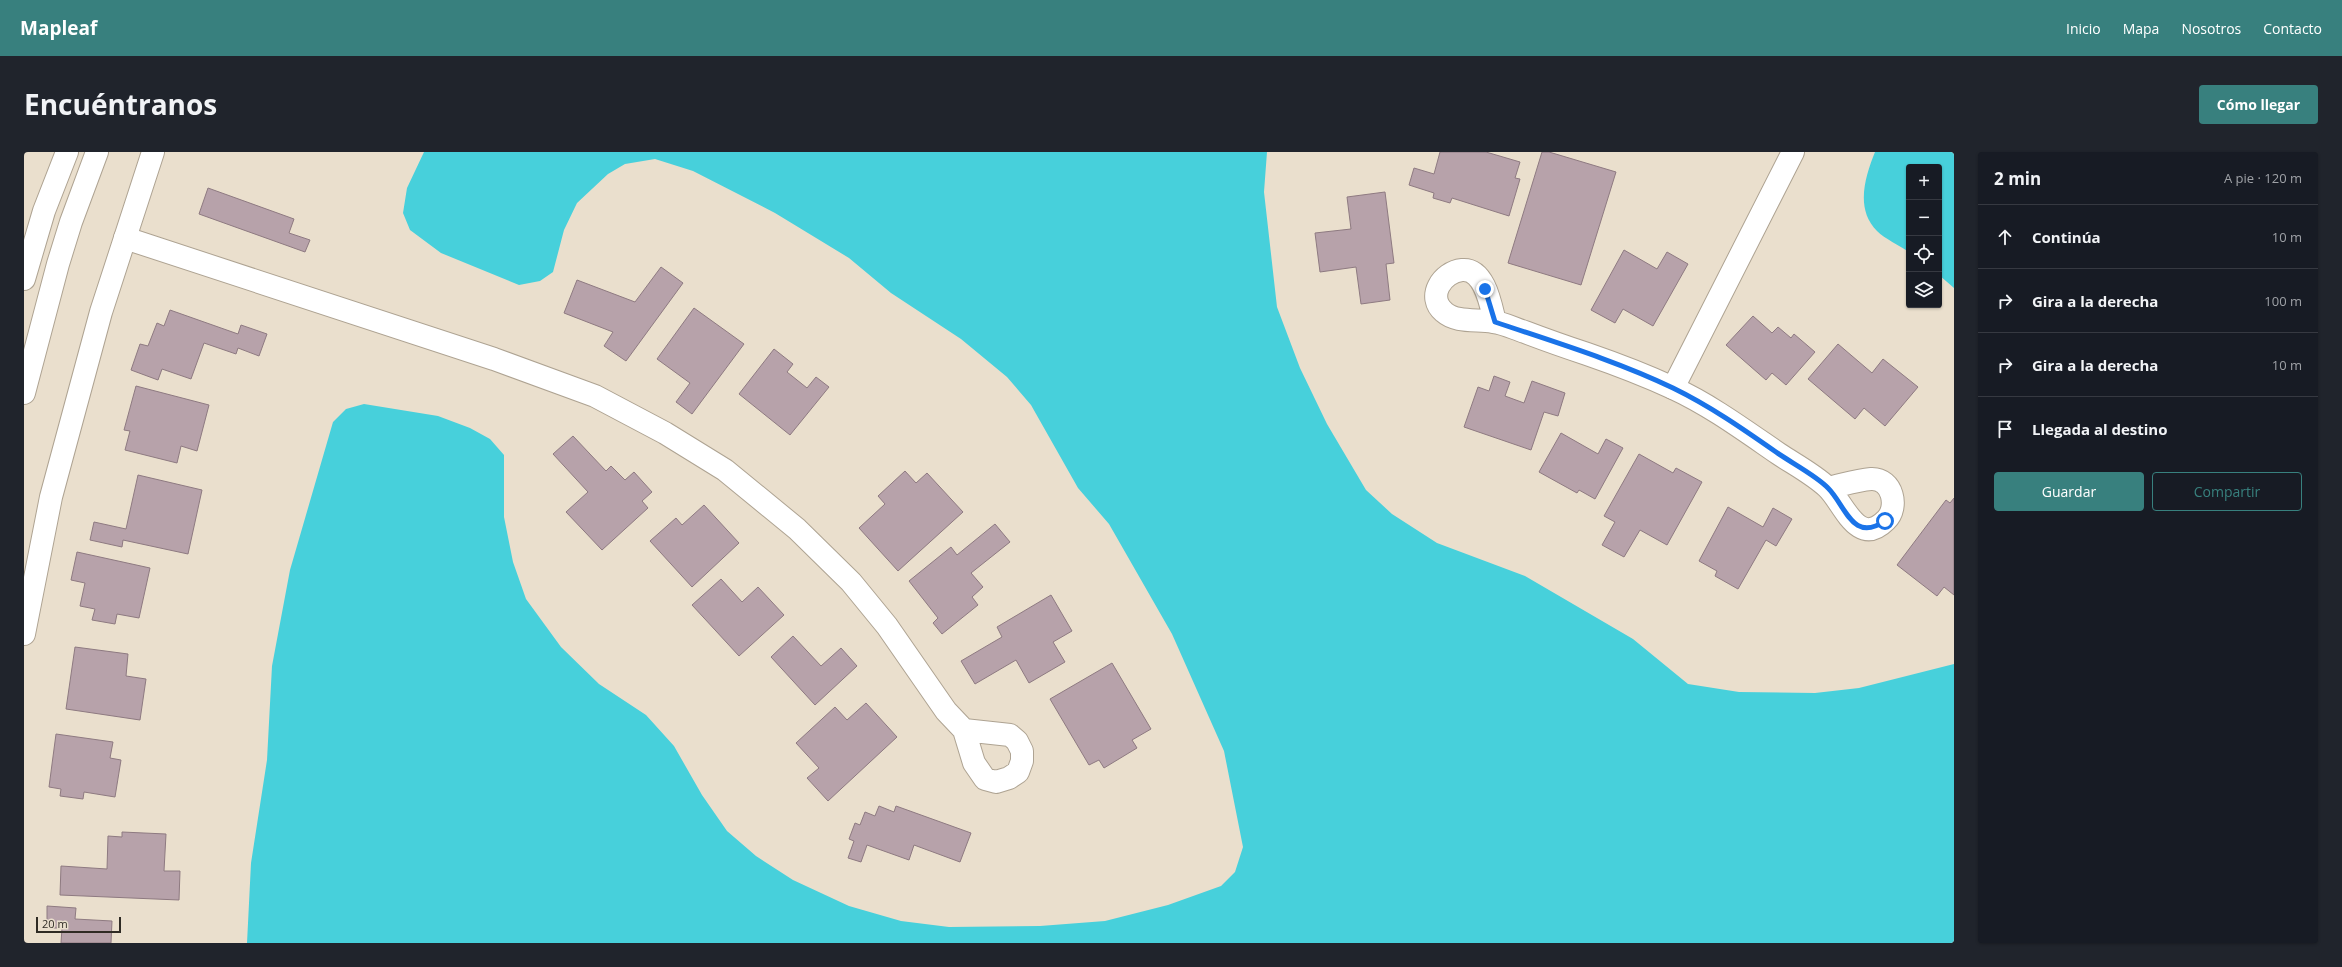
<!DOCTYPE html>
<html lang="es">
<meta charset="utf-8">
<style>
:root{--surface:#171b24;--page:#20242c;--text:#f1f3f6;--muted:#9ea1a6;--line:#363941;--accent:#38807e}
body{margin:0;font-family:"Open Sans",sans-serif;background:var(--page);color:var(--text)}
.controls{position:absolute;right:12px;top:12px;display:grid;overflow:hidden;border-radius:4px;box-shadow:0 1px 3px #0004}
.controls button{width:36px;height:36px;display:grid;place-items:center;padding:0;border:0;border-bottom:1px solid var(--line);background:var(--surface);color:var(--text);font:20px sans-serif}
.scale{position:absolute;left:12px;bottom:10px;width:85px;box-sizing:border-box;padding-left:4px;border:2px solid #2f2b24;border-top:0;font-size:11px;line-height:14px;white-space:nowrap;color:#2f2b24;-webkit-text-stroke:3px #eadfcd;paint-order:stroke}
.stop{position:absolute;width:12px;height:12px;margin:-9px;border:3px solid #1a73e8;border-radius:50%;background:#fff}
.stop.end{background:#1a73e8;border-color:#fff;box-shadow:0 1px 4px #0008}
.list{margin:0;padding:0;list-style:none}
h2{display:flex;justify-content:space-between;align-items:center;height:52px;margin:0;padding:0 16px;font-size:17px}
h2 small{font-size:13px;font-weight:400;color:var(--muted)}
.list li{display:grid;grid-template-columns:26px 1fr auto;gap:12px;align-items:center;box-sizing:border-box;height:64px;padding:0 16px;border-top:1px solid var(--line)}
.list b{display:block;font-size:15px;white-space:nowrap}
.list em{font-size:13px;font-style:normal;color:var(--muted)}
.actions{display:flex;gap:8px;padding:12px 16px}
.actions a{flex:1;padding:9px 0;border:1px solid var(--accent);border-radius:4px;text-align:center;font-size:14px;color:var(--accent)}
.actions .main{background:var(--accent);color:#fff}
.icon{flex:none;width:22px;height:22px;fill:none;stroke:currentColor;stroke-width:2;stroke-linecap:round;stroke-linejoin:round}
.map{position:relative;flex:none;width:1930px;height:791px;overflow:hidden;border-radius:4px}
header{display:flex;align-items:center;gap:24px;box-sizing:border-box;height:56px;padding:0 20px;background:var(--accent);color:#fff}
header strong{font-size:19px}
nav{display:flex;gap:22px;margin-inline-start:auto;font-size:14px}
.intro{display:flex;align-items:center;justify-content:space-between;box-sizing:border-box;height:96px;padding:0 24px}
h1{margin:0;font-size:28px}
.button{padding:10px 18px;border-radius:4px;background:var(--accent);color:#fff;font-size:14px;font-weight:700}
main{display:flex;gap:24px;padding:0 24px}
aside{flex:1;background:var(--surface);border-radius:4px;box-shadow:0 1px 3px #0004}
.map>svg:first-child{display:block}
</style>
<header>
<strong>Mapleaf</strong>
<nav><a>Inicio</a><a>Mapa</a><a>Nosotros</a><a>Contacto</a></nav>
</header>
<div class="intro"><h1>Encuéntranos</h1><a class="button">Cómo llegar</a></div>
<main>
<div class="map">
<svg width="1930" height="791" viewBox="0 0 1930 791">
<rect width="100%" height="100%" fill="#eadfcd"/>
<g fill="#47d0db">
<path d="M400,0h843l-3,40 13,115 23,61 27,56 39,66 26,24 45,29 88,33 108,63 55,45 51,8 76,1 44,-5 95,-24v279h-1707l4,-80 16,-103 5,-94 18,-96 43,-148 13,-13 18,-5 74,12 32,12 20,11 14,16v62l9,45 13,37 35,48 38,37 47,31 28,31 28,49 25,36 29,25 37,24 56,26 52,15 48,6 91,-1 65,-5 63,-16 53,-19 14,-14 8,-25 -19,-96 -52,-117 -63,-110 -31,-36 -47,-83 -24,-28 -46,-38 -70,-46 -42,-35 -74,-45 -82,-42 -38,-12 -30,5 -17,10 -31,29 -13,27 -11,42 -13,9 -21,4 -78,-32 -31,-23 -7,-17 4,-25z"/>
<path d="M1851,0h79v136l-15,-13v-108h-30v85c-10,-7 -24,-13 -32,-21 -22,-22 -12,-54 -2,-79z"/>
</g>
<g fill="#b7a2aa" stroke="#8e7a81">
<path d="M1416,0h46l34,10 -5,16 5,1 -11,37 -57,-18 -2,5 -17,-5 1,-5 -25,-8 5,-17 20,6z"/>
<path d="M1518,0h7l67,20 -35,113 -73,-22z"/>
<path d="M184,36l86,31 -5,14 21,7 -5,12 -106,-38z"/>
<path d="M1361,40l9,71 -8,1 4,36 -29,4 -5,-37 -36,5 -5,-39 36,-4 -4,-32z"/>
<path d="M1600,98l33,19 10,-17 21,12 -35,62 -30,-17 -8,14 -24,-13z"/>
<path d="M637,115l22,16 -57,78 -22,-15 9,-14 -49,-19 13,-33 58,22z"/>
<path d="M670,156l50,36 -52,70 -16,-12 14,-19 -33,-24z"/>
<path d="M146,158l68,24 3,-9 26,9 -8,22 -21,-8 -2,6 -32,-11 -13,36 -29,-10 -4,11 -27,-10 9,-26 8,2 9,-23 7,3z"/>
<path d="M1729,164l19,17 6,-6 13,11 3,-4 21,18 -29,33 -14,-12 -6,7 -40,-35z"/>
<path d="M1814,192l34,29 11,-14 35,28 -33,39 -21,-18 -9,11 -47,-40z"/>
<path d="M750,197l19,15 -6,8 20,16 9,-11 13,10 -39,48 -51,-41z"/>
<path d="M1470,224l16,6 -5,14 19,7 8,-22 33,12 -7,23 -14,-4 -13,38 -67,-23 14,-40 11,4z"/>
<path d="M112,234l73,19 -12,46 -16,-5 -4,17 -52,-13 5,-19 -6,-1z"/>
<path d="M1537,281l37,21 8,-15 17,9 -28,51 -16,-9 -2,3 -38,-21z"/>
<path d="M549,284l33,35 5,-5 14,14 9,-8 18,20 -10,9 6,7 -46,42 -36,-38 22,-20 -35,-38z"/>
<path d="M1615,302l34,19 3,-5 26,14 -35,63 -27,-15 -16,27 -22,-12 13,-23 -11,-6z"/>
<path d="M881,319l11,12 11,-10 36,39 -65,59 -39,-43 26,-24 -7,-8z"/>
<path d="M114,323l64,15 -14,64 -65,-14 -1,7 -32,-7 4,-18 32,7z"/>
<path d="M1930,346v97l-10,-8 -7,9 -40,-31 49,-65 4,3z"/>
<path d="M680,353l35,38 -47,44 -42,-46 26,-23 6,7z"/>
<path d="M1704,355l35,20 10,-19 19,11 -16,27 -10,-6 -28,49 -23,-13 2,-5 -18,-10z"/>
<path d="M971,372l15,18 -39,31 12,14 -11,10 6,8 -36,29 -9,-11 5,-5 -29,-37 42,-34 6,8z"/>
<path d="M53,400l73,16 -11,50 -22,-4 -2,10 -23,-4 3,-11 -15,-3 5,-23 -14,-3z"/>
<path d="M697,427l21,23 16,-15 26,28 -45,41 -47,-51z"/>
<path d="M1027,443l21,36 -19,11 12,20 -36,21 -13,-23 -41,24 -14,-23 41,-24 -5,-10z"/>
<path d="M769,484l28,30 20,-18 16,18 -42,39 -44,-48z"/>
<path d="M51,495l53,7 -2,22 20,3 -6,41 -74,-11z"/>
<path d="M1088,511l39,66 -19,11 5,8 -33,20 -5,-8 -10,5 -39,-66z"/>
<path d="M842,551l31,34 -69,64 -21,-23 12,-10 -23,-25 39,-36 12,13z"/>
<path d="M32,582l57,8 -3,16 11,2 -6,37 -31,-5 -1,7 -23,-3 1,-7 -12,-2z"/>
<path d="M855,654l15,6 2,-6 75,27 -11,29 -46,-17 -5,15 -42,-15 -6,17 -13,-4 6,-17 -5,-2 6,-16 5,2 5,-13 10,4z"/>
<path d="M98,680l44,2 -2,37h16l-1,29 -119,-5 1,-29 46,3 1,-33 14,1z"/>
<path d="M23,754l29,2 -1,11 37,2 -1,22h-50l1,-15h-15z"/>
</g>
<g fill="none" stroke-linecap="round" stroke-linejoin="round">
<defs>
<g id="minor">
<path d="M101,86l369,121 101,37 70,37 60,37 72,59 54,53 36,44 59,85 18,19 10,33 11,16 11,3 13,-4 9,-6 4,-11v-10l-5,-10 -7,-6 -46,-5"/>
<path d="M0,127l20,-68 23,-59"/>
<path d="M1471,170c-4,-16 -10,-54 -33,-52 -20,2 -36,27 -18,42 12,11 34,7 49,10 11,1 22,7 32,10 21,8 41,15 62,22 29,10 58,21 86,34 37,17 71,42 106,66 15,10 34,20 48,33 16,14 30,62 59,33 13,-12 7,-42 -15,-41 -14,1 -29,6 -43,9"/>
<path d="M1649,236l120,-236"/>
<path d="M0,241l34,-129 13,-42 26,-70"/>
<path d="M0,482l27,-137 50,-185 52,-160"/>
</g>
</defs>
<use href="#minor" stroke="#aea392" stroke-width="24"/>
<use href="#minor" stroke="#fff" stroke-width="22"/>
</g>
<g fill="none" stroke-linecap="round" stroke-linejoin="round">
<path stroke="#1a73e8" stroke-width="5" d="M1461,137l10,33c59,20 122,39 178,66 37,18 70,41 103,64 14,10 41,24 52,36 18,18 24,55 57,33"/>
</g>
</svg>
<div class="controls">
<button>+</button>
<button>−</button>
<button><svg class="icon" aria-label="locate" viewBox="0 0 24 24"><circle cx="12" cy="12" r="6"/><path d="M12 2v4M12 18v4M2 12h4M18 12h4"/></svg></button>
<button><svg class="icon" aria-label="layers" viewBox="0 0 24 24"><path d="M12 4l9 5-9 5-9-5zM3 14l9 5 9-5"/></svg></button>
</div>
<div class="scale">20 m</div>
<div class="stop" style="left:1861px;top:369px"></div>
<div class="stop end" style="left:1461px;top:137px"></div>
</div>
<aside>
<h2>2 min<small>A pie · 120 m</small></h2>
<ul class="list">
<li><svg class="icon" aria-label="ahead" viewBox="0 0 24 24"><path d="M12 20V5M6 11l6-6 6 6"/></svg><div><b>Continúa</b></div><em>10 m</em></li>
<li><svg class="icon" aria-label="right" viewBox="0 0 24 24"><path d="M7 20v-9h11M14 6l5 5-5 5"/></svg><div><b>Gira a la derecha</b></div><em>100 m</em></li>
<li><svg class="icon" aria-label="right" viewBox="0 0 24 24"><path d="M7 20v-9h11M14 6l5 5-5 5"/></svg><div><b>Gira a la derecha</b></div><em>10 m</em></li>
<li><svg class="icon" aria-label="arrive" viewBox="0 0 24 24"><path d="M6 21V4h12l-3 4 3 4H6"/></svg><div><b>Llegada al destino</b></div></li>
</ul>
<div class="actions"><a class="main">Guardar</a><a>Compartir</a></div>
</aside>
</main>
